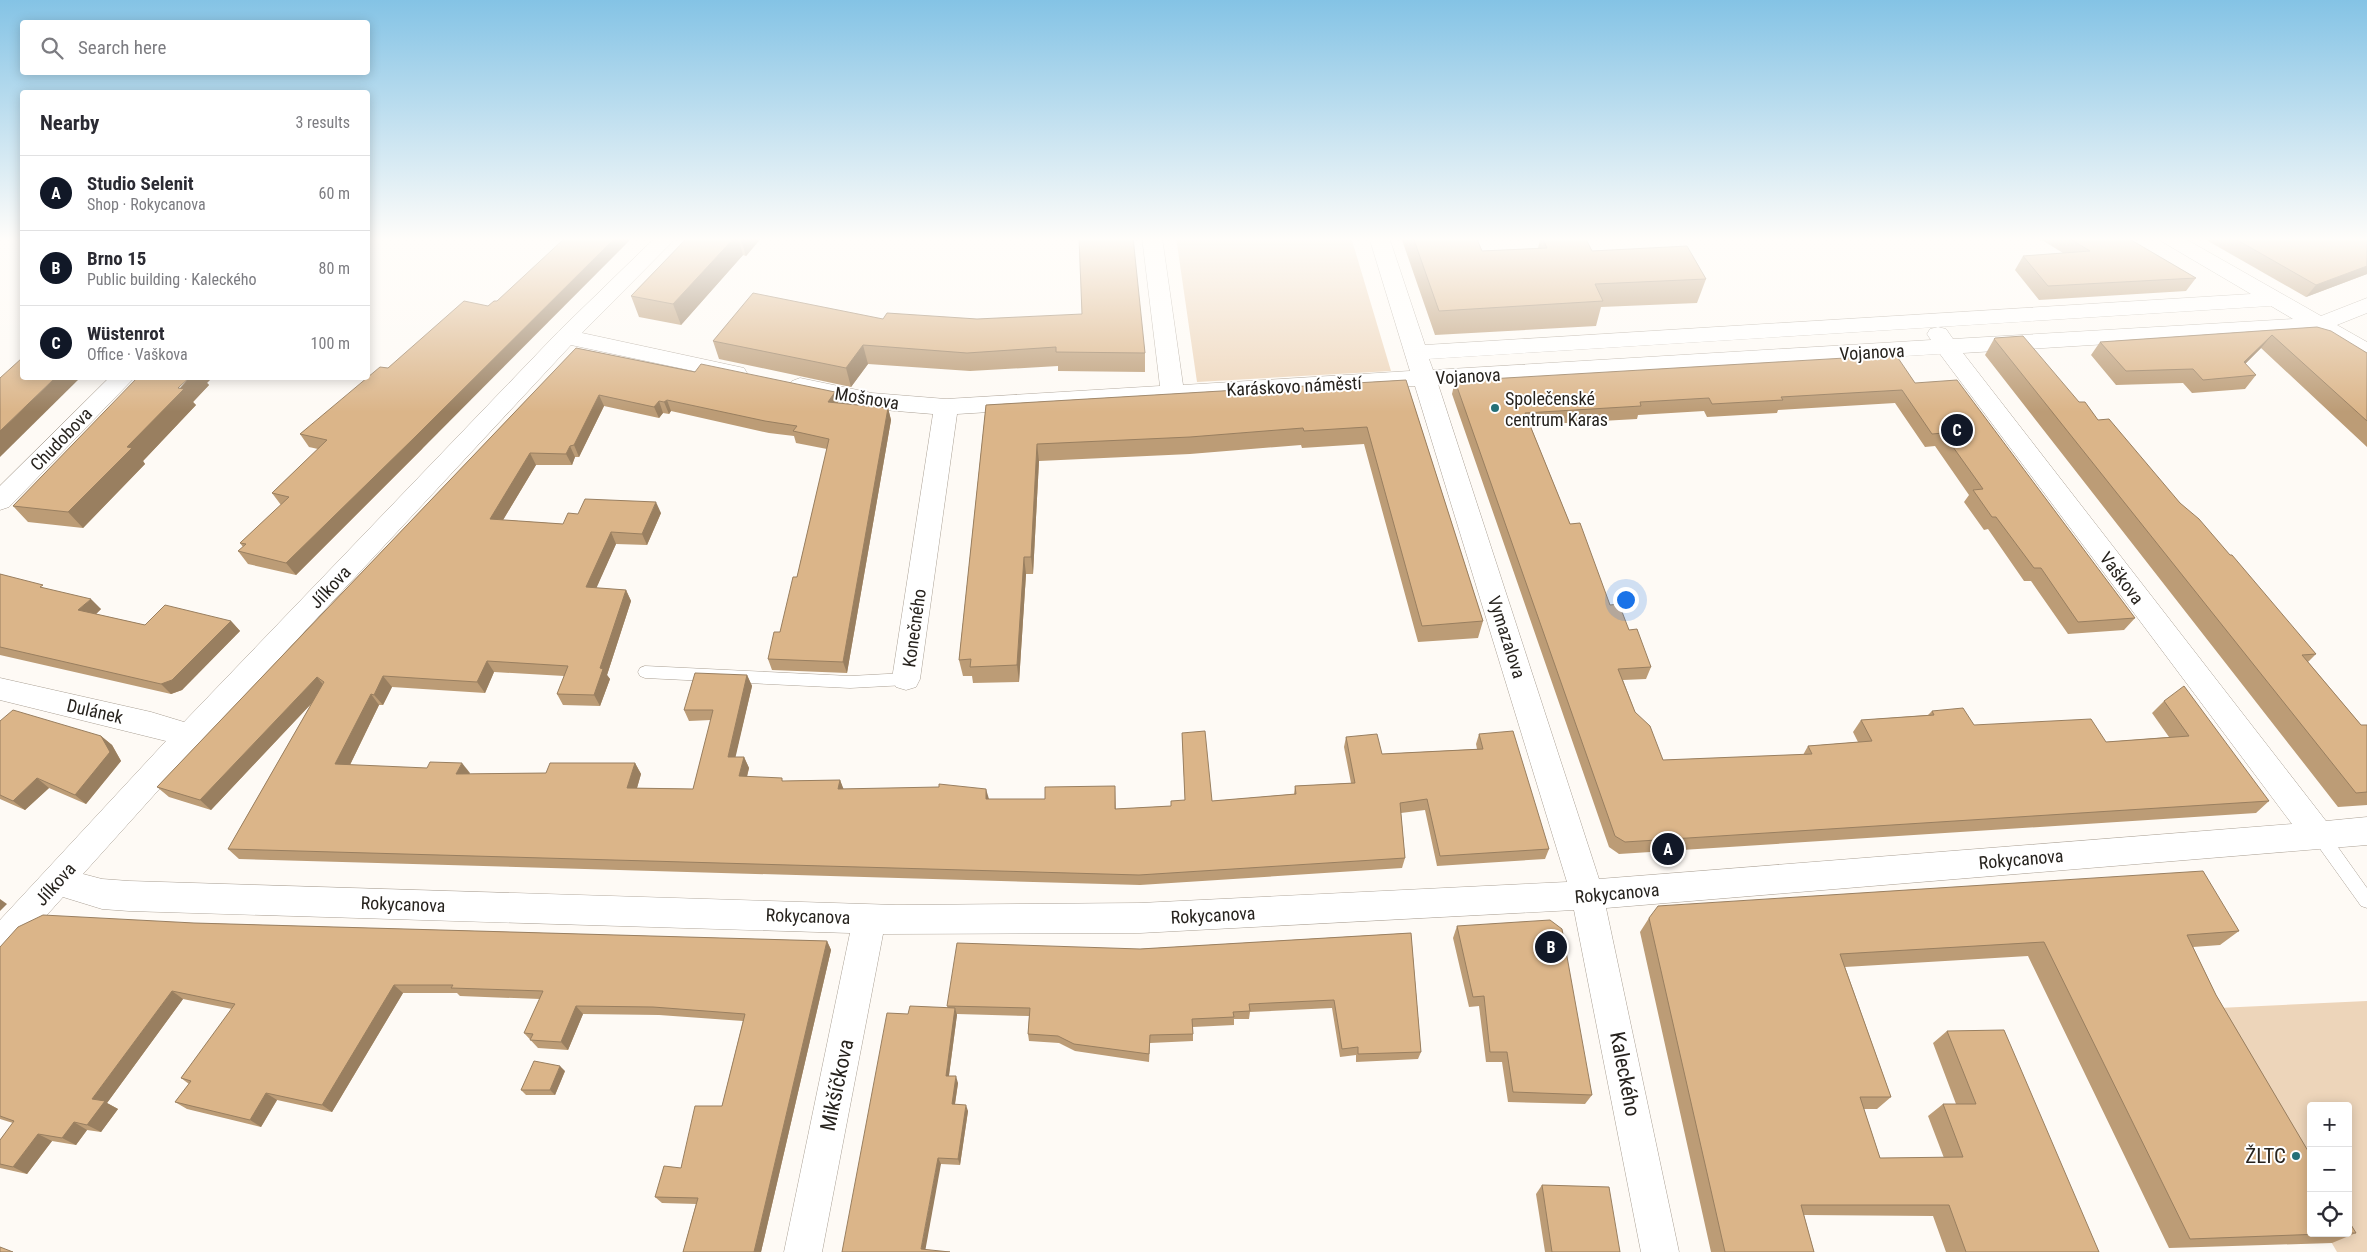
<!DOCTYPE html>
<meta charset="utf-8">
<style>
:root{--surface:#fff;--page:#f7f7f7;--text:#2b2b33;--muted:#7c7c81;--line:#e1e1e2;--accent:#111827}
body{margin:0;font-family:"Roboto Condensed",sans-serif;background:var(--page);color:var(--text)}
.controls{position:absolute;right:15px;bottom:15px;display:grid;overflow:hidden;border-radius:5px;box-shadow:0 2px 12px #0003}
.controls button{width:45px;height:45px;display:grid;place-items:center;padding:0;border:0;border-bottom:1px solid var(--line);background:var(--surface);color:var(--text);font:25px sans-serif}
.you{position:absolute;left:1625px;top:599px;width:18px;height:18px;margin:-12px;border:4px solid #fff;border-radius:50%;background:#1a73e8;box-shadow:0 0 0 8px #1a73e833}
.badge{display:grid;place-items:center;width:32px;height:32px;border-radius:50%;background:var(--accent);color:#fff;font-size:16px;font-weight:700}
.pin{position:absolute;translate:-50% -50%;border:2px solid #fff;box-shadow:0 1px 5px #0006}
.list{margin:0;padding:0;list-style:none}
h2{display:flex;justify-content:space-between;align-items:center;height:65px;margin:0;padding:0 20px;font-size:21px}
h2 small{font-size:16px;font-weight:400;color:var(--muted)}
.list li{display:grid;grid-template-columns:32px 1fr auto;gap:15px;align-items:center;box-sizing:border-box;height:75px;padding:0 20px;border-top:1px solid var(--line)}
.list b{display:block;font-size:19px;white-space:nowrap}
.list p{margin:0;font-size:16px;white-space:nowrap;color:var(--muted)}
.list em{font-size:16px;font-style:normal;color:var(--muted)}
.icon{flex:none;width:28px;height:28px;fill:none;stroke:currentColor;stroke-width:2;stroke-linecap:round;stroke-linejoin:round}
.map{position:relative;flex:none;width:2367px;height:1252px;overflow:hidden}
.search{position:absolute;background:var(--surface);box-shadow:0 2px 12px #0003;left:20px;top:20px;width:350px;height:55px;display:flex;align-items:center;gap:12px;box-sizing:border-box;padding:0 18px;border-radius:5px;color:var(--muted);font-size:19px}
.panel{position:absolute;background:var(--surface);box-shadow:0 2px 12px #0003;left:20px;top:90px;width:350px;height:290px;border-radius:5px}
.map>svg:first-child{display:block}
</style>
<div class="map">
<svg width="2367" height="1252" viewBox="0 0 2367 1252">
<rect width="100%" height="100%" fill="#fefaf5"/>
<g fill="#edd5ba">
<path d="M1176,237h175l40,134 -194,11z"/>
<path d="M2367,1001v251h-30l-11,-19h22v-127h-37v101l-114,-198z"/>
</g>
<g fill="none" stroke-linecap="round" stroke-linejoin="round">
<defs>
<g id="service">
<path d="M645,666l205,10 56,-3 5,2 2,4 -2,4 -5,2 -56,3 -205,-10 -5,-2 -2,-4 2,-4z"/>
<path d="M2319,827l6,2 42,59v20l-6,-2 -48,-67 -2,-5 2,-5z"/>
</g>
<g id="minor">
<path d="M656,237h21l-95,96 162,35 3,5 -3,5 -8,2 -165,-35 -372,400 -116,129 19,5 27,2 768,24 243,-2 427,-21 -152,-496 -458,28 -37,265 -4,8 -10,3 -10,-3 -4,-8 41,-265 -61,-5 -80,-18 -4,-5 4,-5 8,-3 72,15 74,6 214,-13 -18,-149h20l21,148 227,-14 -41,-134h20l36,108 826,-51 -90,-53 -3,-4h24l139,79 46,-18v15l-30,12 30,17v17l-8,-2 -44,-26 -352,22 363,468 41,-4v28l-761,63 73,344h-38l-67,-342 -434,23 -257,1 -61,318h-38l66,-319 -721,-22 -27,-2 -39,-12 -51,57 -12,4v-38l166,-179 -166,-41v-22l151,34 33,10 374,-390zM2271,306l22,13 -340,20 -7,-10 -8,-2 -8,2 -3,5 4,6 -498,30 -4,-11zM1940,354l352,470 -693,55 -161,-495z"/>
<path d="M109,378h25l-125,129 -9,3v-24z"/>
</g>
</defs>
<use href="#service" stroke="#aba195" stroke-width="1"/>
<use href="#minor" stroke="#aba195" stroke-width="1"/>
<use href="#service" fill="#fff" fill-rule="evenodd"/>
<use href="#minor" fill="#fff" fill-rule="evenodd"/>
</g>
<g fill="#bc9c76">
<path d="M688,237h74l-16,19 -3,-1 -62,70 -42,-8 -8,-21z"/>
<path d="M1401,237h75l6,14 56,-3 3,-11h44l7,14 114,28 -9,24 -96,4 -5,19 -161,9z"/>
<path d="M2037,237h89l70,41 -10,13 -147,9 -24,-30 8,-14 40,-3z"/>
<path d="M2201,237h166v37l-61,23z"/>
<path d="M497,301l-75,148 -126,126 -48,-11 -10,-13 5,-4 -3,-4 41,-38 -9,-12 46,-44 -9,-2 -9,-13 88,-66z"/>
<path d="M883,319l262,34v19l-87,-1v-5l-88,5 -102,-7 -17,23 -132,-28 -6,-18z"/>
<path d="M2317,327l50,26v94l-106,-99 -16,16 11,11 -11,14 -53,4 -9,-10 -67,2 -25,-30 9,-13z"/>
<path d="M1994,339l85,63 19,18 82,83 136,151 -8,8 53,63h6v80l-29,2 -353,-452z"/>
<path d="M576,348l119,24 140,20 3,11 50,5 3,12 -44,253 -75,-3 -4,-11 12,-27 17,-55 30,-128 -31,-6 -2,-7 -25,-3 -98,-22 -2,3 -6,-1 -4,5 -55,-12 -25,51h-4l-3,8h-36l-33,55 60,4 15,-10 83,-1 -14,32 -31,-1 -20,44 30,2 5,11 -24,74 3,4 -10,27 -37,-1 -6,-11 7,-18 -70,-4 -9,21 -93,-6 -9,18h-4l-29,60 119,9 77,-1 89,-10 6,11 -4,14 56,1 18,-69 -22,1 -5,-11 63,-35 5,11 -17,71h9l5,11 -2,9 37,4 56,-1 3,9 146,10h56l70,-13 1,23 55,-3 14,-6 -3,-67 30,68 82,-7 1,-8 56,-3 -7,-36 2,-10 36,17 95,-5 -1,-5 3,-10 70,115 -4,10 -108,7 -12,-56 -24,3 4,45 -3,10 -262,17 -901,-26 -11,-10 84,-146 -101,107 -42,-13 -12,-10z"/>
<path d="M1406,380l77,241 -5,17 -60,4 -54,-198 -62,4 -1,-3 -111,9 -151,7 -6,113h-7l-7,108 -46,1 -1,-7h-9l-4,-16 27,-255z"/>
<path d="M1455,381l460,2 220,235 -11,12 -56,4 -37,-53h-7l-36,-52 -4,1 -20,-28 5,-7 -34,-49 -10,1 -30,-44 -117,7 -1,3 -70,4 -3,-6 -66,4 -1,4 -107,6 40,99 40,81 19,25 22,37 -5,12 -23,1 12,32 28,48 140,-5 5,-9 50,-4 -5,-10 8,-12 67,-5 4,-4 42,14 132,17 63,-5 -17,-24 12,-12 105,100 -13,12 -637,41 -10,-7 -157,-453z"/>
<path d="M207,383l2,2 -16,17 3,3 -53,56 2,3 -62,64 -55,-6 -15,-16z"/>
<path d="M0,574l46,15 55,20 -5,5 49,11 86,-4 9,10 -58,59 -11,4 -171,-39z"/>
<path d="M0,721l101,15 11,9 9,16 -35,43 -37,-16 -24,22 -25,-11z"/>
<path d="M1649,918l590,13 -19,14 -27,2 23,48 140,238 -24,10 -163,5 -141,-292 -183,11 46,130 -14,12h-13l16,49h64l-16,-42 15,-12h13l-23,-61 14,-12 152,221h-153l-13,-36 -129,-1 10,37h-103l-71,-320z"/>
<path d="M194,923l633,18 4,9 -70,302h-78l13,-48 -34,-1 -7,-6 26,-29 41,-62 21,-85 -84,-6 -76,-1 -15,36 -30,-2 -14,-15 16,-34 -80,-3 -3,-3h-54l-71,119 -55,-12 -16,27 -74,-18 -12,-7 14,-18 -8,-6 51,-69 -49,-10 -76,104 11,6 -17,23 -14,-2 -11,15 -24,-4 -25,33 -27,-6v-28l13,-17 -13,-4v-172z"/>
<path d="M1457,926l135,169 -7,9 -77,-2 -6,-40h-16l-7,-56 -10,1 -16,-69z"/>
<path d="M1411,933l10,119 -3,7 -62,3v-7l-16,2 -8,-49 -82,4 -1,7h-15v6l-41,2v14l-43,2 -1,19 -74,-11 -16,-8 -30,-2 -1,-7 1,-18 -72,-2 -8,62 9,7 -3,21 13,7 -8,54 -19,-1 -99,88 66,-238 40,-6 -1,-2 193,-57z"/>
<path d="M565,1071l-10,24h-29l-5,-5z"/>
<path d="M1542,1185l78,67h-75l-9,-58z"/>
</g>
<g fill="#997f60">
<path d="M616,237h17l-211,212 -126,126 -10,-12z"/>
<path d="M735,237h3l5,18 -62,70 -8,-21z"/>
<path d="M740,237h22l-16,19z"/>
<path d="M2367,266v8l-61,23 10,-12z"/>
<path d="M2272,335l-11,13 -28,28 11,-14z"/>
<path d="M863,345l5,19 -17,23 -5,-19z"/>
<path d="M55,378h25l-80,79v-26z"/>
<path d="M189,378h23l-5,5 2,2 -16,17 3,3 -53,56 2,3 -62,64 -15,-16 59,-65z"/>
<path d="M835,392l3,12 -10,-2z"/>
<path d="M599,395l5,11 -25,51 -5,-12z"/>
<path d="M667,400l4,11 -2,3 -5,-12z"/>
<path d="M659,401l4,12 -4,5 -5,-11z"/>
<path d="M888,408l3,12 -44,253 -4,-11z"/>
<path d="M1037,444l2,17 -6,113 -2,-17z"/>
<path d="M570,446l5,11 -3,8 -6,-11z"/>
<path d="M530,453l6,12 -39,65 -7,-11z"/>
<path d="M656,502l5,11 -14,32 -5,-11z"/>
<path d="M611,532l5,12 -24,54 -6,-11z"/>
<path d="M1024,557l2,17 -7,108 -2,-17z"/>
<path d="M626,590l5,11 -24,74 3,4 -10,27 -6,-11 6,-27z"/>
<path d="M91,599l10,10 -12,12 -11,-11z"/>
<path d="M231,621l9,10 -58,59 -11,4 -10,-10z"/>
<path d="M487,661l7,11 -9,21 -8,-11z"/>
<path d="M747,675l5,11 -19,82 -5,-11z"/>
<path d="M383,676l9,11 -9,18 -9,-10z"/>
<path d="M317,677l9,11 -115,122 -11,-10z"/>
<path d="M371,694l8,11 -34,70 -10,-11z"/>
<path d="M101,736l11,9 9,16 -35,43 -11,-9z"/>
<path d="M744,757l5,11 -5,19 -5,-11z"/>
<path d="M462,763l8,10 -6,12 -8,-11z"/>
<path d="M635,763l6,11 -7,24 -7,-10z"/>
<path d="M37,778l12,10 -24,22 -12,-9z"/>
<path d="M840,780l4,10 -6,-1z"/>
<path d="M986,789l3,10h-3z"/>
<path d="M0,899l7,5 -7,7z"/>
<path d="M827,941l4,9 -70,302h-7z"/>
<path d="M394,985l9,8 -71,119 -10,-7z"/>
<path d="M172,991l11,8 -76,104 11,6 -17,23 -14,-7 5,-26z"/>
<path d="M576,1006l7,8 -15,36 -7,-8z"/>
<path d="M955,1008l2,7 -9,67 -2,-6z"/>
<path d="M560,1066l5,5 -10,24 -5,-5z"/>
<path d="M956,1076l2,7 -4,27 -2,-6z"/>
<path d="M266,1093l11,7 -16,27 -11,-7z"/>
<path d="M966,1105l2,6 -8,54 -2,-6z"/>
<path d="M74,1122l13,8 -11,15 -14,-7z"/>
<path d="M38,1134l14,7 -25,33 -14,-7z"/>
<path d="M938,1158l3,6 -16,88 -4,-3z"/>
</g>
<g fill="#dbb589" stroke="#997f60">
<path d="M566,237h50l-201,200 -129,126 -48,-12 8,-7 -6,-1 49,-46 -17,-4 55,-53 -27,-6 80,-67 8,1 76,-67 24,5 6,-5h3z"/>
<path d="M688,237h47l-62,67 -42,-8z"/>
<path d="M1079,237h54l12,116 -89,-1v-5l-89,6 -104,-8 -17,23 -133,-27 40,-48 130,26 4,-6 90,6 105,-5z"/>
<path d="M1413,237h63l6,14 65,-3 -5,-11h43l7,14 95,-5 19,33 -111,5 8,17 -164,10z"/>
<path d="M2067,237h59l70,41 -148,8 -25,-30 67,-5z"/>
<path d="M2232,237h135v29l-51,19z"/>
<path d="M2317,327l14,4 36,22v68l-95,-86 -28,27 12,13 -53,5 -10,-11 -67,2 -26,-29z"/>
<path d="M2023,336l56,66h6l13,18 11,-1 71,84 19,16 31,36h2l84,99 -14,1 59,70h6v67l-11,1 -362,-454 1,-1z"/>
<path d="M576,348l119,24 6,-8 134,28 -7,10 60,6 -45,254 -75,-3 6,-27h6l13,-55h4l32,-138 -36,-8 4,-5 -32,-5 -98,-21 -3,2 -5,-1 -5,6 -55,-12 -25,50 -4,1 -4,8 -36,-1 -40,66 73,5 5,-11 10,1 7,-15 71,3 -14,32 -31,-2 -25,55 40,3 -26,78 3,1 -9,26 -37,-1 11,-28 -81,-5 -10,21 -94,-6 -9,19 -3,-1 -36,70 92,4 3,-6 32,1 -6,11 90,-1 4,-10h85l-8,25 66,1 20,-79h-29l11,-37 52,2 -19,82h16l-5,19 43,2v3l58,-1 -2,9 101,-2v-3l47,5v10h59v-12l70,-1v23l56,-3v-5l14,-1 -3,-67 23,-2 7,70 84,-7 -1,-8 60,-3 -9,-46 31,-3 5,20 101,-5 -4,-15 34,-3 36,118 -109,7 -13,-57 -27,4 5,55 -266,17 -911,-26 96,-167 -7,-5 -117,123 -43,-13z"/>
<path d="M1896,355l19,28 42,-3 178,238 -57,4 -37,-54h-7l-38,-51h-4l-19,-27 10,-1 -40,-56 -11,1 -30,-44 -121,7 2,3 -71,4 -3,-6 -69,4 1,4 -116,7 45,111 10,-1 30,82 9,-1 10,26 8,-1 14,38 -33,2 17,43 15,14 13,34 149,-6 -4,-8 64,-5 -11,-21 73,-5 -2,-4 31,-3 11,17 117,-6 15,23 83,-6 -25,-35 20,-15 85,115 -644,41 -10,-6 -160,-455z"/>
<path d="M22,358v20h33l-55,53v-53z"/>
<path d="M137,378h52l-11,10 6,1 -57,58 5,1 -64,64 -55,-6z"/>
<path d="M1406,380l77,241 -61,5 -55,-199 -63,4 -1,-3 -113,9 -153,7 -6,113h-7l-7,108 -47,2 1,-8 -12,1 27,-255z"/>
<path d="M0,574l43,11 -3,2 51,12 -13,11 67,15 20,-20 66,16 -59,59 -11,4 -161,-37z"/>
<path d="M13,710l88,26 9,16 -35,43 -38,-17 -24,23 -13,-6v-74z"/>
<path d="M2203,871l36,60 -52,4 29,60 95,161v77h37l-158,6 -146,-297 -204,12 51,143h-31l20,61 83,-1 -20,-53h33l-29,-73 57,-1 95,222h-133l-17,-47h-148l13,47h-89l-76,-334 9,-12z"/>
<path d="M43,915l151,8 633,18 -73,311h-71l15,-54 -43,-1 9,-31 17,2 14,-62h27l23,-92 -92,-7 -77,-1 -15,36 -31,-2 3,-6 -9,-1 19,-42 -92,-3 2,-3h-59l-72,120 -56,-12 -16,27 -75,-18 16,-21 -10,-3 54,-74 -63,-13 -80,108 13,2 -18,24 -13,-3 -12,16 -24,-4 -25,33 -13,-3v-24l14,-19 -14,-5v-169l18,-20z"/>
<path d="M1550,920l12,9 30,166 -79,-3 -6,-40h-17l-6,-56 -11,1 -16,-71z"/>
<path d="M1411,933l10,119 -63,2v-7l-16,2 -8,-49 -85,4 1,7 -17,1 1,5 -42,2 1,15 -43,1 -1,19 -75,-10 -16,-8 -30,-2 2,-26 -83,-2 10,-63 183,6z"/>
<path d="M910,1006l45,2 -9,68h10l-4,28 14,1 -8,54 -20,-1 -17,91 29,3h-108l45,-239 21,1z"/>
<path d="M534,1061l26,5 -10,24h-29z"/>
<path d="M1542,1185l67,2 11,65h-68z"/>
<path d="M2348,1220l8,13h-8z"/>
<path d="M0,1247l13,5h-13z"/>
</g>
<linearGradient id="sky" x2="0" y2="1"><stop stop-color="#84c3e5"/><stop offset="0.58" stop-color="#fffdfa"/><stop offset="1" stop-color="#fffdfa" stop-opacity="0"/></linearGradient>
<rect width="2367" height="412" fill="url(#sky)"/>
<g fill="#257077" stroke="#fff" stroke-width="2">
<circle cx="1495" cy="408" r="5"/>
<circle cx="2296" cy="1156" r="5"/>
</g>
<g text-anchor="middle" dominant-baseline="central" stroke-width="4" stroke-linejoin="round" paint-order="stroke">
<g font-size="18" fill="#27231e" stroke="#fff">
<text transform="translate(1872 352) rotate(-3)">Vojanova</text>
<text transform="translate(1468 376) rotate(-3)">Vojanova</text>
<text transform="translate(1294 386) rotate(-3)">Karáskovo náměstí</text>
<text transform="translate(867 398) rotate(9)">Mošnova</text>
<text transform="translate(61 439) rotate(-46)">Chudobova</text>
<text transform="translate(2122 578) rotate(53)">Vaškova</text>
<text transform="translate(330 587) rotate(-47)">Jílkova</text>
<text transform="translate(914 628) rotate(-82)">Konečného</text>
<text transform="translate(1507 637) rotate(72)">Vymazalova</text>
<text transform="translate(95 711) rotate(13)">Dulánek</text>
<text transform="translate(2021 859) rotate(-5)">Rokycanova</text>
<text transform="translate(55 884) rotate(-48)">Jílkova</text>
<text transform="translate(1617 893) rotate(-5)">Rokycanova</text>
<text transform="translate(403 904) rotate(2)">Rokycanova</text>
<text transform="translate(1213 915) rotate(-3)">Rokycanova</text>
<text transform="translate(808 916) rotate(2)">Rokycanova</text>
</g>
<g font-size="18" fill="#27231e" stroke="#fff" text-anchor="start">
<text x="1505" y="398">Společenské<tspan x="1505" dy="21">centrum Karas</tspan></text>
</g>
<g font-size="21" fill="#27231e" stroke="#fff">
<text transform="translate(1625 1074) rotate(79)">Kaleckého</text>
<text transform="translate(837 1085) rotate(-78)">Mikšíčkova</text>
</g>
<g font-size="21" fill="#27231e" stroke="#fff" text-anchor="end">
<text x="2286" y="1156">ŽLTC</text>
</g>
</g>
</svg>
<div class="controls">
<button>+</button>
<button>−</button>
<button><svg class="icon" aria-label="locate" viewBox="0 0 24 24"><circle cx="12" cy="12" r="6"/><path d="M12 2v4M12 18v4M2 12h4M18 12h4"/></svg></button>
</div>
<div class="you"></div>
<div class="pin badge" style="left:1668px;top:849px">A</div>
<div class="pin badge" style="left:1551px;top:947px">B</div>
<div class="pin badge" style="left:1957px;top:430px">C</div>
<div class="search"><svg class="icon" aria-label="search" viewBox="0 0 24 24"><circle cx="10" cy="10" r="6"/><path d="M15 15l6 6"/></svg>Search here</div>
<section class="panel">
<h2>Nearby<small>3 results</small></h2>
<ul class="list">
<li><span class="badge">A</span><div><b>Studio Selenit</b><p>Shop · Rokycanova</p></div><em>60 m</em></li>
<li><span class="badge">B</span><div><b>Brno 15</b><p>Public building · Kaleckého</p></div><em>80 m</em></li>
<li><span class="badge">C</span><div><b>Wüstenrot</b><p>Office · Vaškova</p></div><em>100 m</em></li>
</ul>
</section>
</div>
